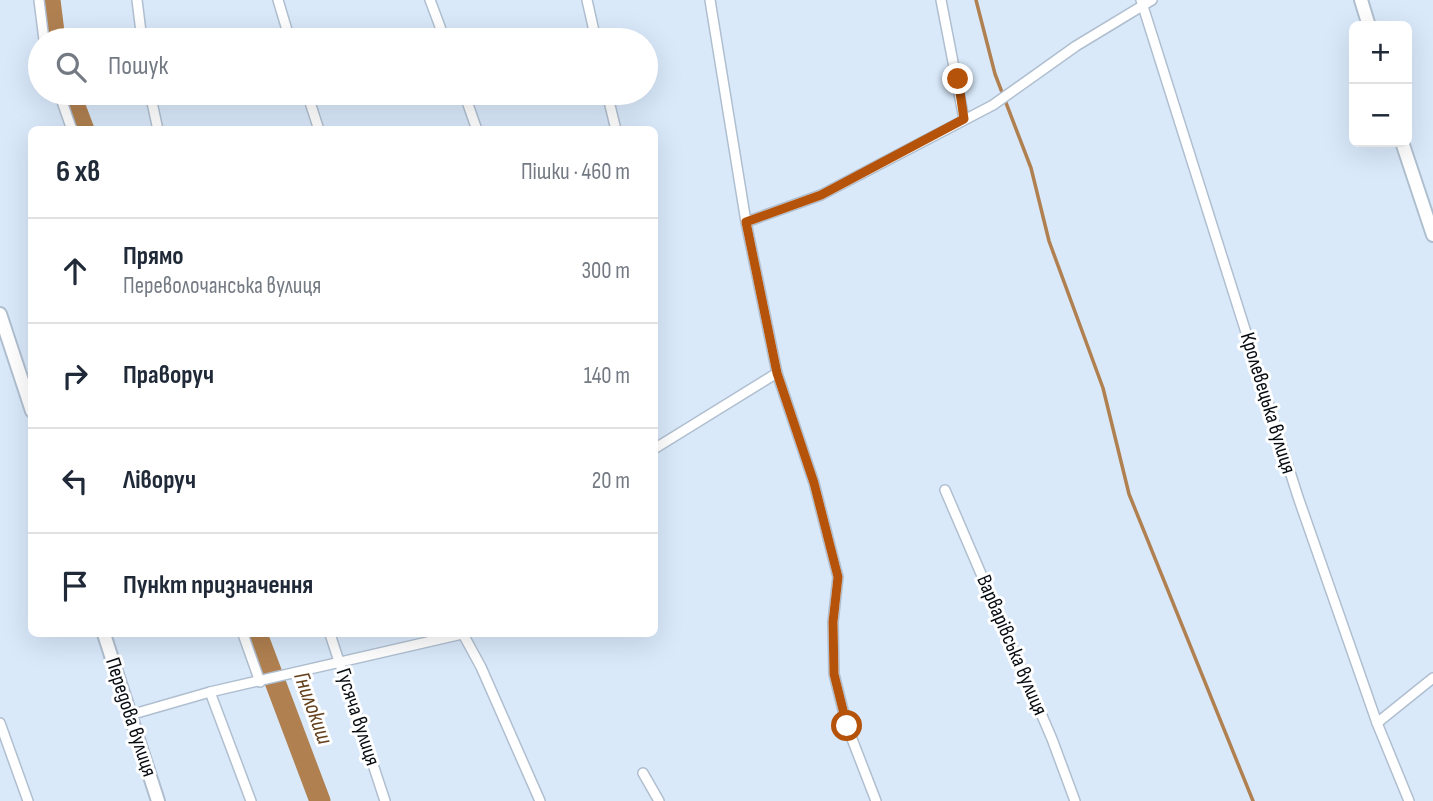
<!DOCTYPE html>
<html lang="uk">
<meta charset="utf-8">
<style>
:root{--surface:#fff;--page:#f6f6f7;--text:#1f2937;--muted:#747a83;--line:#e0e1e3}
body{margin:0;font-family:"Sofia Sans Condensed",sans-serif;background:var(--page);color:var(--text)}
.controls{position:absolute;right:21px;top:21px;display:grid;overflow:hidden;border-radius:10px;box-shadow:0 7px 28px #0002}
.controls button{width:63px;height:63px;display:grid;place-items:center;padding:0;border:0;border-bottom:2px solid var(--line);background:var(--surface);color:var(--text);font:35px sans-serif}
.stop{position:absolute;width:21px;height:21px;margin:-16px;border:5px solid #b45309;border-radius:50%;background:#fff}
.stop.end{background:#b45309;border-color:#fff;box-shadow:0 2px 7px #0008}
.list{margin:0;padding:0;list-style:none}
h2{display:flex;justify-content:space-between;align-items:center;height:91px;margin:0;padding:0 28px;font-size:30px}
h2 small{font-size:23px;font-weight:400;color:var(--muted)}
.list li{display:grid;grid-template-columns:46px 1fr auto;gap:21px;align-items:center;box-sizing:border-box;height:105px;padding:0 28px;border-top:2px solid var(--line)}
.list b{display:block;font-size:26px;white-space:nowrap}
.list p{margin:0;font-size:23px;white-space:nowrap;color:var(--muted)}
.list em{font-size:23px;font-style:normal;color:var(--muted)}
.icon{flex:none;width:38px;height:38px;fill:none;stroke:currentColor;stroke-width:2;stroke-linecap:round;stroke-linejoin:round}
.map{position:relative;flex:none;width:1433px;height:801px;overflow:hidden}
.search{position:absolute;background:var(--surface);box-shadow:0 7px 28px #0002;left:28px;top:28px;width:630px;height:77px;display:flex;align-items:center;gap:18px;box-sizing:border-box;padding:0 24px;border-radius:38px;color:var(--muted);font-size:26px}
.panel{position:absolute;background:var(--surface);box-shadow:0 7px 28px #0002;left:28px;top:126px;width:630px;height:511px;border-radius:10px}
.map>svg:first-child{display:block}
</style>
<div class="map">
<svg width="1433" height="801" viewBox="0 0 1433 801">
<rect width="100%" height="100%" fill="#d9e9fa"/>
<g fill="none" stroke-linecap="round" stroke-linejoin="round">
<path stroke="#b08050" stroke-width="3.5" d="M976,0l19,74 36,94 18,73 54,147 26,106 124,307"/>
<g stroke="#b08050" stroke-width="21">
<path d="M50,0l5,40"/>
<path d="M70,93l14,37"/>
<path d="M257,634l63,167"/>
</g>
<defs>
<g id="minor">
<path d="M39,0l5,40"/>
<path d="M137,0l5,40"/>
<path d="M278,0l12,40"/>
<path d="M430,0l15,40"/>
<path d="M587,0l9,40"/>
<path d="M710,0l36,222 31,151 37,110 24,94 -5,45 1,52 13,52 29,75"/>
<path d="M941,0l23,119"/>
<path d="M1141,0l157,497 79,226 32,78"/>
<path d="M59,93l13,37"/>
<path d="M150,93l8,37"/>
<path d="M307,93l12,37"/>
<path d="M464,93l13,37"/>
<path d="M607,93l9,37"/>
<path d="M746,222l75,-27 172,-90 83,-59 76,-46"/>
<path d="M654,449l123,-76"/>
<path d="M945,490l107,249 23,62"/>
<path d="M243,634l17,48"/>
<path d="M330,634l55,167"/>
<path d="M463,634l18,33 59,134"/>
<path d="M210,692l41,109"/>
<path d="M130,715l80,-23 252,-58"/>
<path d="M0,723l28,78"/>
<path d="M1377,723l56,-45"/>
<path d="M643,773l16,28"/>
</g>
<g id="tertiary">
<path d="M1361,0l8,26"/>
<path d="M1402,142l31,93"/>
</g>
<g id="secondary">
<path d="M0,314l32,97"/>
<path d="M104,634l54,167"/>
</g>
</defs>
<use href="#minor" stroke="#b0bfd0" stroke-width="12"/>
<use href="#tertiary" stroke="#b0bfd0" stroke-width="16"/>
<use href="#secondary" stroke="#b0bfd0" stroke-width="16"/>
<use href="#minor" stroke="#fff" stroke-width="9"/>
<use href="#tertiary" stroke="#fff" stroke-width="12"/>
<use href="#secondary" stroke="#fff" stroke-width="12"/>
</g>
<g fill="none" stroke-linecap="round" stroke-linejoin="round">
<path stroke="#b45309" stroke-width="9" d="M847,726l-13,-52 -1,-52 5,-45 -24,-94 -37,-110 -31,-151 75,-27 143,-76 -6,-40"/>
</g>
<g text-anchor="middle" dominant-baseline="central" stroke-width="6" stroke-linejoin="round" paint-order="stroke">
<g font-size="21" fill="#070c11" stroke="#fff">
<text transform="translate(1268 403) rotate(73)">Кролевецька вулиця</text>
<text transform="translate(1012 645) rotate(67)">Варварівська вулиця</text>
<text transform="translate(131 717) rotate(72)">Передова вулиця</text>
<text transform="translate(358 717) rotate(72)">Гусяча вулиця</text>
</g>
<g font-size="23" font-style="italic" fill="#64411c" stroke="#fff">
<text transform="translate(313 708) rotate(70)">Гнилокиш</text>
</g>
</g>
</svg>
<div class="controls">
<button>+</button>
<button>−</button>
</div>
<div class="stop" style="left:847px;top:726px"></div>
<div class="stop end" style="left:958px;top:79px"></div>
<div class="search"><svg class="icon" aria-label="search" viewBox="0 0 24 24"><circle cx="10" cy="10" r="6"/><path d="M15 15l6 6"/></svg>Пошук</div>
<section class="panel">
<h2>6 хв<small>Пішки · 460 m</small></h2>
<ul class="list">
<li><svg class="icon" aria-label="ahead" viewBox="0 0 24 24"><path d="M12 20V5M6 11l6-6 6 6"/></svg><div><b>Прямо</b><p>Переволочанська вулиця</p></div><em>300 m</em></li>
<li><svg class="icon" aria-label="right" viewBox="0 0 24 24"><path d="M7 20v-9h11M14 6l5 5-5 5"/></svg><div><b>Праворуч</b></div><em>140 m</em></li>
<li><svg class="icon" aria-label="left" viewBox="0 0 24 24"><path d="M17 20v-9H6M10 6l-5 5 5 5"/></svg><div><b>Ліворуч</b></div><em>20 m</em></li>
<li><svg class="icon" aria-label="arrive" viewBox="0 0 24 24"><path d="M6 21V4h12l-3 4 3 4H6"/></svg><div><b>Пункт призначення</b></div></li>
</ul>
</section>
</div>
